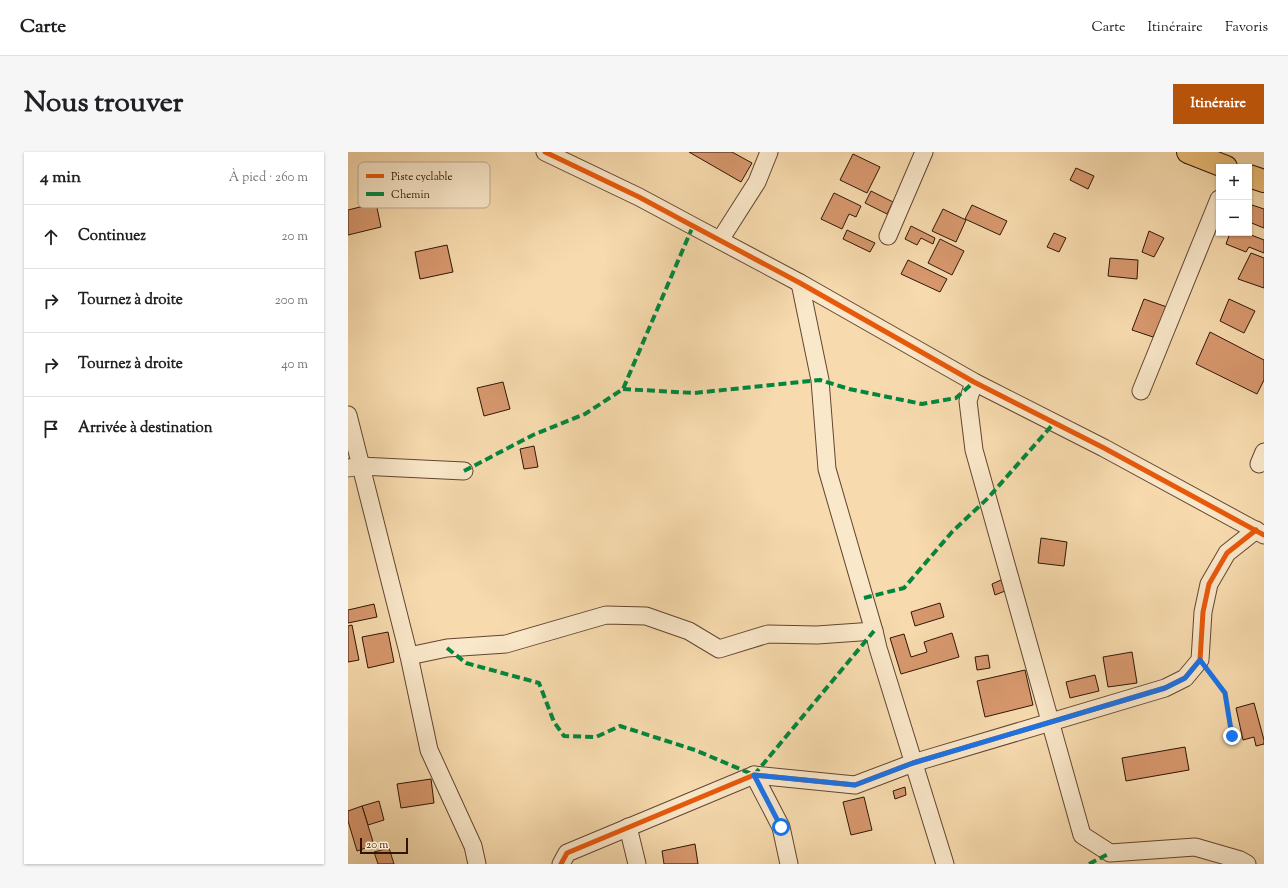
<!DOCTYPE html>
<html lang="fr">
<meta charset="utf-8">
<style>
:root{--surface:#fff;--page:#f6f6f6;--text:#202124;--muted:#757577;--line:#e0e0e0;--accent:#b45309}
body{margin:0;font-family:"Sorts Mill Goudy",serif;background:var(--page);color:var(--text)}
.controls{position:absolute;right:12px;top:12px;display:grid;overflow:hidden;border-radius:0px;box-shadow:0 1px 3px #0004}
.controls button{width:36px;height:36px;display:grid;place-items:center;padding:0;border:0;border-bottom:1px solid var(--line);background:var(--surface);color:var(--text);font:20px sans-serif}
.scale{position:absolute;left:12px;bottom:10px;width:48px;box-sizing:border-box;padding-left:4px;border:2px solid #301507;border-top:0;font-size:11px;line-height:14px;white-space:nowrap;color:#301507;-webkit-text-stroke:3px #fae8ca;paint-order:stroke}
.stop{position:absolute;width:12px;height:12px;margin:-9px;border:3px solid #1a73e8;border-radius:50%;background:#fff}
.stop.end{background:#1a73e8;border-color:#fff;box-shadow:0 1px 4px #0008}
.list{margin:0;padding:0;list-style:none}
h2{display:flex;justify-content:space-between;align-items:center;height:52px;margin:0;padding:0 16px;font-size:17px}
h2 small{font-size:13px;font-weight:400;color:var(--muted)}
.list li{display:grid;grid-template-columns:26px 1fr auto;gap:12px;align-items:center;box-sizing:border-box;height:64px;padding:0 16px;border-top:1px solid var(--line)}
.list b{display:block;font-size:15px;white-space:nowrap}
.list em{font-size:13px;font-style:normal;color:var(--muted)}
.icon{flex:none;width:22px;height:22px;fill:none;stroke:currentColor;stroke-width:2;stroke-linecap:round;stroke-linejoin:round}
.map{position:relative;flex:none;width:916px;height:712px;overflow:hidden;border-radius:0px}
header{display:flex;align-items:center;gap:24px;box-sizing:border-box;height:56px;padding:0 20px;background:var(--surface);border-bottom:1px solid var(--line)}
header strong{font-size:19px}
nav{display:flex;gap:22px;margin-inline-start:auto;font-size:14px}
.intro{display:flex;align-items:center;justify-content:space-between;box-sizing:border-box;height:96px;padding:0 24px}
h1{margin:0;font-size:28px}
.button{padding:10px 18px;border-radius:0px;background:var(--accent);color:#fff;font-size:14px;font-weight:700}
main{display:flex;gap:24px;padding:0 24px}
aside{flex:1;background:var(--surface);border-radius:0px;box-shadow:0 1px 3px #0004}
.map>svg:first-child{display:block}
</style>
<header>
<strong>Carte</strong>
<nav><a>Carte</a><a>Itinéraire</a><a>Favoris</a></nav>
</header>
<div class="intro"><h1>Nous trouver</h1><a class="button">Itinéraire</a></div>
<main>
<aside>
<h2>4 min<small>À pied · 260 m</small></h2>
<ul class="list">
<li><svg class="icon" aria-label="ahead" viewBox="0 0 24 24"><path d="M12 20V5M6 11l6-6 6 6"/></svg><div><b>Continuez</b></div><em>20 m</em></li>
<li><svg class="icon" aria-label="right" viewBox="0 0 24 24"><path d="M7 20v-9h11M14 6l5 5-5 5"/></svg><div><b>Tournez à droite</b></div><em>200 m</em></li>
<li><svg class="icon" aria-label="right" viewBox="0 0 24 24"><path d="M7 20v-9h11M14 6l5 5-5 5"/></svg><div><b>Tournez à droite</b></div><em>40 m</em></li>
<li><svg class="icon" aria-label="arrive" viewBox="0 0 24 24"><path d="M6 21V4h12l-3 4 3 4H6"/></svg><div><b>Arrivée à destination</b></div></li>
</ul>
</aside>
<div class="map">
<svg width="916" height="712" viewBox="0 0 916 712">
<rect width="100%" height="100%" fill="#f7dbae"/>
<filter id="stains"><feTurbulence type="fractalNoise" baseFrequency=".005" numOctaves="4"/><feColorMatrix values="0 0 0 0 .2 0 0 0 0 .09 0 0 0 0 .02 0 0 0 .5 -.17"/></filter>
<radialGradient id="worn" r=".72"><stop offset=".6" stop-color="#630" stop-opacity="0"/><stop offset="1" stop-color="#630" stop-opacity=".3"/></radialGradient>
<g fill="#d8986e" stroke="#301507">
<path d="M341,0h43l20,11 -11,19z"/>
<path d="M505,2l27,13 -13,26 -27,-13z"/>
<path d="M728,16l18,8 -6,13 -18,-9z"/>
<path d="M523,39l22,11 -6,12 -22,-11z"/>
<path d="M486,41l27,13 -5,11 -7,-3 -7,15 -21,-10z"/>
<path d="M28,51l5,24 -33,8v-25z"/>
<path d="M901,52l15,5v19l-15,-6z"/>
<path d="M624,53l35,16 -7,14 -35,-16z"/>
<path d="M595,57l23,11 -10,22 -24,-11z"/>
<path d="M563,74l24,12 -2,6 -12,-6 -4,7 -12,-6z"/>
<path d="M499,78l28,13 -5,9 -27,-13z"/>
<path d="M801,79l15,7 -10,19 -12,-5z"/>
<path d="M706,81l12,5 -7,14 -12,-5z"/>
<path d="M882,81h16l18,7v13l-15,-6 -3,5 -20,-8z"/>
<path d="M592,87l24,12 -12,24 -24,-12z"/>
<path d="M99,93l6,27 -33,7 -5,-27z"/>
<path d="M903,101l13,5v30l-26,-9z"/>
<path d="M762,106l28,2 -1,19 -29,-3z"/>
<path d="M560,108l39,19 -7,13 -39,-18z"/>
<path d="M796,147l23,8 -14,30 -21,-7z"/>
<path d="M881,147l26,12 -11,22 -24,-12z"/>
<path d="M862,180l54,28v20l-7,14 -61,-30z"/>
<path d="M155,230l7,27 -26,7 -7,-28z"/>
<path d="M186,294l4,21 -14,2 -4,-20z"/>
<path d="M693,386l26,4 -3,24 -26,-3z"/>
<path d="M653,428l4,11 -10,4 -3,-11z"/>
<path d="M592,451l4,14 -29,9 -4,-14z"/>
<path d="M26,452l3,13 -29,6v-13z"/>
<path d="M4,473l7,35 -11,2v-36z"/>
<path d="M40,480l6,30 -26,6 -6,-31z"/>
<path d="M604,481l7,24 -58,17 -11,-36 14,-4 7,23 16,-5 -3,-10z"/>
<path d="M784,500l5,31 -29,4 -5,-30z"/>
<path d="M640,503l2,13 -13,2 -2,-13z"/>
<path d="M677,518l8,35 -48,12 -8,-36z"/>
<path d="M747,523l4,16 -29,7 -4,-16z"/>
<path d="M906,551l10,37v4l-8,2 -2,-9 -11,3 -7,-32z"/>
<path d="M837,595l4,23 -63,11 -4,-23z"/>
<path d="M83,627l3,24 -33,5 -4,-24z"/>
<path d="M557,635l1,8 -11,4 -2,-8z"/>
<path d="M516,645l8,33 -21,5 -8,-33z"/>
<path d="M31,649l5,19 -16,5 -6,-19z"/>
<path d="M14,654l12,39 -17,6 -9,-30v-10z"/>
<path d="M347,692l3,20h-34l-2,-13z"/>
<path d="M41,696l5,16h-16l-4,-12z"/>
</g>
<g fill="none" stroke-linecap="round" stroke-linejoin="round">
<defs>
<g id="minor">
<path d="M197,0l94,45 54,29 107,57 174,99 130,66 160,87"/>
<path d="M540,84l36,-84"/>
<path d="M372,88l37,-58 12,-30"/>
<path d="M452,131l20,97 7,89 47,162 4,17 67,216"/>
<path d="M626,230l-6,19 6,49 108,385 28,18 85,-6 45,13 7,4"/>
<path d="M793,239l78,-192"/>
<path d="M0,263l61,241 20,94 44,96 4,18"/>
<path d="M911,312l5,-12"/>
<path d="M0,316l12,-2 104,5"/>
<path d="M61,504l38,-8 59,-4 100,-29 40,1 43,15 30,18 49,-15 49,1 57,-4"/>
<path d="M406,623l27,52 8,37"/>
<path d="M280,675l9,37"/>
<path d="M213,712l6,-11 187,-78 101,10 58,-22 252,-75 20,-10 15,-18 3,-48 6,-28 18,-31 29,-23"/>
</g>
<g id="highway">
<path d="M840,0l38,15"/>
<path d="M901,24l15,5"/>
</g>
</defs>
<use href="#minor" stroke="#624631" stroke-width="19"/>
<use href="#highway" stroke="#301507" stroke-width="24"/>
<path stroke="#301507" stroke-width="2.5" stroke-dasharray="3 2" stroke-linecap="butt" d="M861,520l16,21 7,43"/>
<use href="#minor" stroke="#fae8ca" stroke-width="17"/>
<use href="#highway" stroke="#ecbe77" stroke-width="22"/>
<g stroke="#00873e" stroke-width="4" stroke-dasharray="8 4" stroke-linecap="butt">
<path d="M275,237l71,4 126,-13 29,9 73,15 34,-6 18,-16"/>
<path d="M116,319l69,-36 52,-21 38,-25 70,-163"/>
<path d="M516,446l40,-10 48,-56 36,-34 66,-75"/>
<path d="M99,496l19,15 73,20 15,39 10,14 32,1 24,-11 75,24 59,25 120,-144"/>
<path d="M741,712l21,-11"/>
</g>
<defs>
<g id="cycleway">
<path d="M197,0l94,45 54,29 107,57 174,99 130,66 160,87"/>
<path d="M213,712l6,-11 187,-78 101,10 58,-22 252,-75 20,-10 15,-18 3,-48 6,-28 18,-31 29,-23"/>
</g>
</defs>
<use href="#cycleway" stroke="#fae8ca" stroke-width="8"/>
<use href="#cycleway" stroke="#e8590c" stroke-width="5"/>
</g>
<g fill="none" stroke-linecap="round" stroke-linejoin="round">
<path stroke="#1a73e8" stroke-width="5" d="M433,675l-27,-52 101,10 58,-22 252,-75 20,-10 15,-18 25,33 7,43"/>
</g>
<rect x="10" y="10" width="132" height="46" rx="6" fill="#fae8ca" stroke="#bda990" stroke-width="1"/>
<rect x="18" y="22" width="18" height="4" fill="#e8590c"/>
<rect x="18" y="40" width="18" height="4" fill="#00873e"/>
<g font-size="11" fill="#301507">
<text x="43" y="28">Piste cyclable</text>
<text x="43" y="46">Chemin</text>
</g>
<rect width="100%" height="100%" filter="url(#stains)"/>
<rect width="100%" height="100%" fill="url(#worn)"/>
</svg>
<div class="controls">
<button>+</button>
<button>−</button>
</div>
<div class="scale">20 m</div>
<div class="stop" style="left:433px;top:675px"></div>
<div class="stop end" style="left:884px;top:584px"></div>
</div>
</main>
